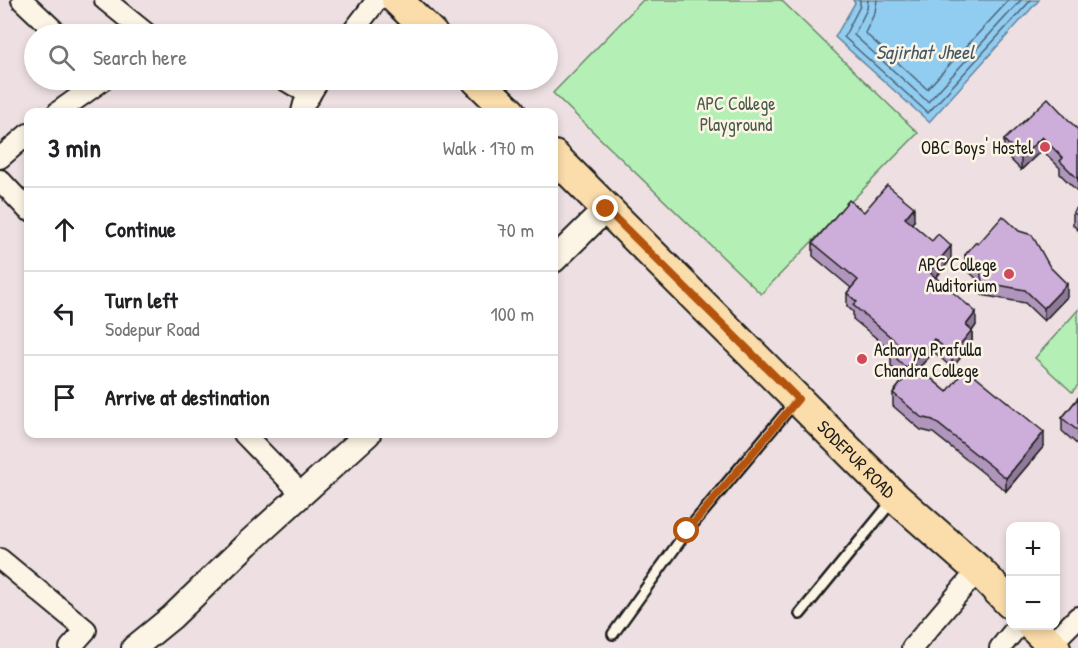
<!DOCTYPE html>
<meta charset="utf-8">
<style>
:root{--surface:#fff;--page:#f2f2f2;--text:#202124;--muted:#757577;--line:#e0e0e0}
body{margin:0;font-family:"Patrick Hand",sans-serif;background:var(--page);color:var(--text)}
.controls{position:absolute;right:18px;bottom:18px;display:grid;overflow:hidden;border-radius:12px;box-shadow:0 3px 9px #0003}
.controls button{width:54px;height:54px;display:grid;place-items:center;padding:0;border:0;border-bottom:2px solid var(--line);background:var(--surface);color:var(--text);font:30px sans-serif}
.stop{position:absolute;width:18px;height:18px;margin:-14px;border:4px solid #b45309;border-radius:50%;background:#fff}
.stop.end{background:#b45309;border-color:#fff;box-shadow:0 2px 6px #0008}
.list{margin:0;padding:0;list-style:none}
h2{display:flex;justify-content:space-between;align-items:center;height:78px;margin:0;padding:0 24px;font-size:26px}
h2 small{font-size:20px;font-weight:400;color:var(--muted)}
.list li{display:grid;grid-template-columns:39px 1fr auto;gap:18px;align-items:center;box-sizing:border-box;height:84px;padding:0 24px;border-top:2px solid var(--line)}
.list b{display:block;font-size:22px;white-space:nowrap}
.list p{margin:0;font-size:20px;white-space:nowrap;color:var(--muted)}
.list em{font-size:20px;font-style:normal;color:var(--muted)}
.icon{flex:none;width:33px;height:33px;fill:none;stroke:currentColor;stroke-width:2;stroke-linecap:round;stroke-linejoin:round}
.map{position:relative;flex:none;width:1078px;height:648px;overflow:hidden}
.search{position:absolute;background:var(--surface);box-shadow:0 3px 9px #0003;left:24px;top:24px;width:534px;height:66px;display:flex;align-items:center;gap:15px;box-sizing:border-box;padding:0 21px;border-radius:33px;color:var(--muted);font-size:22px}
.panel{position:absolute;background:var(--surface);box-shadow:0 3px 9px #0003;left:24px;top:108px;width:534px;height:330px;border-radius:12px}
.map>svg:first-child{display:block}
</style>
<div class="map">
<svg width="1078" height="648" viewBox="0 0 1078 648">
<rect width="100%" height="100%" fill="#eee0e2"/>
<filter id="ink" filterUnits="userSpaceOnUse"><feTurbulence type="fractalNoise" baseFrequency=".0167" numOctaves="2"/><feDisplacementMap in="SourceGraphic" scale="12" xChannelSelector="R" yChannelSelector="G"/><feConvolveMatrix kernelMatrix="1 2 1 2 8 2 1 2 1" color-interpolation-filters="sRGB"/></filter>
<g filter="url(#ink)">
<g fill="#b4f0b5" stroke="#688668" stroke-width="1.5">
<path d="M643,0h138l137,133 -157,161 -208,-201z"/>
<path d="M1078,310v75l-6,7 -37,-34z"/>
</g>
<path fill="#91ccf1" stroke="#62869c" stroke-width="1.5" d="M853,0h186l-110,122 -94,-85 20,-34z"/>
<g fill="none" stroke-linecap="round" stroke-linejoin="round">
<g stroke="#4b6271" stroke-width="1.5">
<path d="M860,0v6l-16,31 84,76 103,-113"/>
<path d="M868,0l-1,9 -13,26 74,67 93,-102"/>
<path d="M877,0l-2,12 -10,21 62,56 82,-89"/>
</g>
<defs>
<g id="service">
<path d="M800,614l94,-115"/>
<path d="M613,634l74,-103 107,-128"/>
</g>
<g id="minor">
<path d="M22,0l36,34"/>
<path d="M105,0l42,34"/>
<path d="M351,34l26,-34"/>
<path d="M285,80l25,15"/>
<path d="M58,112l45,-32"/>
<path d="M302,112l2,-8 15,-24"/>
<path d="M0,158l28,-24"/>
<path d="M0,180l28,30"/>
<path d="M244,434l58,60"/>
<path d="M0,559l86,71 -16,18"/>
<path d="M1051,644l27,-27"/>
<path d="M912,648l66,-78"/>
<path d="M1000,648l18,-22"/>
</g>
<g id="tertiary">
<path d="M554,260l52,-51"/>
<path d="M134,648l38,-31 75,-73 121,-110"/>
</g>
<g id="primary">
<path d="M397,0l35,34"/>
<path d="M477,80l33,32"/>
<path id="s1" d="M554,156l341,341 83,73 32,33"/>
<path d="M1032,626l23,22"/>
</g>
</defs>
<use href="#service" stroke="#1c1c1c" stroke-width="14"/>
<use href="#minor" stroke="#1c1c1c" stroke-width="24"/>
<use href="#tertiary" stroke="#1c1c1c" stroke-width="28"/>
<use href="#primary" stroke="#1c1c1c" stroke-width="34"/>
<use href="#service" stroke="#fcf5e5" stroke-width="9"/>
<use href="#minor" stroke="#fcf5e5" stroke-width="20"/>
<use href="#tertiary" stroke="#fcf5e5" stroke-width="24"/>
<use href="#primary" stroke="#fbddab" stroke-width="30"/>
</g>
<g fill="#b096bc" stroke="#1c1c1c" stroke-width="1.5">
<path d="M1078,130v62l-18,-18v-6l-18,-18 -21,20 -17,-17v-13z"/>
<path d="M1078,207v23l-5,-5v-13z"/>
<path d="M864,212l50,9 -3,2 40,36 -15,19 40,47 -4,6v13l-20,24 -18,-16 -15,16 28,24 97,54 -38,45 -73,-58 -12,-3 -28,-24v-13l11,-14 -13,-13v-13l1,-2 -39,-32v-7l-6,-6v-13l4,-5 -38,-32v-13z"/>
<path d="M978,244l89,53 -23,24 -19,-18 -43,-8 -2,-13 -15,-14v-13z"/>
<path d="M1078,398v47l-16,-14v-13z"/>
</g>
<g fill="#907a99" stroke="#1c1c1c" stroke-width="1.5">
<path d="M1042,137v13l-21,20v-13z"/>
<path d="M914,207v14l-9,10v-13z"/>
<path d="M951,246v13l-22,26v-13z"/>
<path d="M1067,284v13l-23,24v-13z"/>
<path d="M976,312v13l-4,6v13l-20,24v-14l14,-29z"/>
<path d="M934,339v13l-28,29v-13z"/>
<path d="M1044,432v14l-38,45v-13z"/>
</g>
<g fill="#cdaedb" stroke="#1c1c1c" stroke-width="1.5">
<path d="M1048,98l30,32v49l-18,-18 3,-3 -21,-21 -21,20 -17,-17z"/>
<path d="M887,185l27,22 -9,11 27,23 6,-7 13,12 -22,26 47,40 -10,13 6,5 -20,24 -18,-15 -28,29 -15,-15 8,-9 -46,-39 4,-3 -10,-9 11,-13 -45,-37 36,-43 15,12z"/>
<path d="M1078,207v9l-5,-4z"/>
<path d="M1003,216l16,15 13,4 18,32 17,17 -23,24 -19,-18 -43,-8 -2,-13 -15,-14 11,-13 2,2z"/>
<path d="M915,365l32,27 19,-24 78,64 -38,46 -73,-58 -12,-3 -28,-24z"/>
<path d="M1078,398v33l-16,-13z"/>
</g>
</g>
<g fill="none" stroke-linecap="round" stroke-linejoin="round" filter="url(#ink)">
<path stroke="#b45309" stroke-width="8" d="M606,209l192,190 -111,132"/>
</g>
<g fill="#d1495b" stroke="#fcf5e5" stroke-width="2">
<circle cx="1045" cy="147" r="6"/>
<circle cx="1009" cy="274" r="6"/>
<circle cx="862" cy="359" r="6"/>
</g>
<g text-anchor="middle" dominant-baseline="central" stroke-width="5" stroke-linejoin="round" paint-order="stroke">
<g font-size="18" fill="#4a5c4a" stroke="#fcf5e5">
<text x="736" y="103">APC College<tspan x="736" dy="21">Playground</tspan></text>
</g>
<g font-size="18" fill="#1c1c1c" stroke="#fcf5e5" text-anchor="end">
<text x="1033" y="147">OBC Boys' Hostel</text>
<text x="997" y="264">APC College<tspan x="997" dy="21">Auditorium</tspan></text>
<text x="874" y="349" text-anchor="start">Acharya Prafulla<tspan x="874" dy="21">Chandra College</tspan></text>
</g>
<g font-size="18" fill="#1c1c1c" stroke="#fcf5e5">
<text stroke="none"><textPath href="#s1" startOffset="428">SODEPUR ROAD</textPath></text>
</g>
<g font-size="20" font-style="italic" fill="#455a67" stroke="#fcf5e5">
<text x="925" y="51">Sajirhat Jheel</text>
</g>
</g>
</svg>
<div class="controls">
<button>+</button>
<button>−</button>
</div>
<div class="stop" style="left:687px;top:531px"></div>
<div class="stop end" style="left:606px;top:209px"></div>
<div class="search"><svg class="icon" aria-label="search" viewBox="0 0 24 24"><circle cx="10" cy="10" r="6"/><path d="M15 15l6 6"/></svg>Search here</div>
<section class="panel">
<h2>3 min<small>Walk · 170 m</small></h2>
<ul class="list">
<li><svg class="icon" aria-label="ahead" viewBox="0 0 24 24"><path d="M12 20V5M6 11l6-6 6 6"/></svg><div><b>Continue</b></div><em>70 m</em></li>
<li><svg class="icon" aria-label="left" viewBox="0 0 24 24"><path d="M17 20v-9H6M10 6l-5 5 5 5"/></svg><div><b>Turn left</b><p>Sodepur Road</p></div><em>100 m</em></li>
<li><svg class="icon" aria-label="arrive" viewBox="0 0 24 24"><path d="M6 21V4h12l-3 4 3 4H6"/></svg><div><b>Arrive at destination</b></div></li>
</ul>
</section>
</div>
